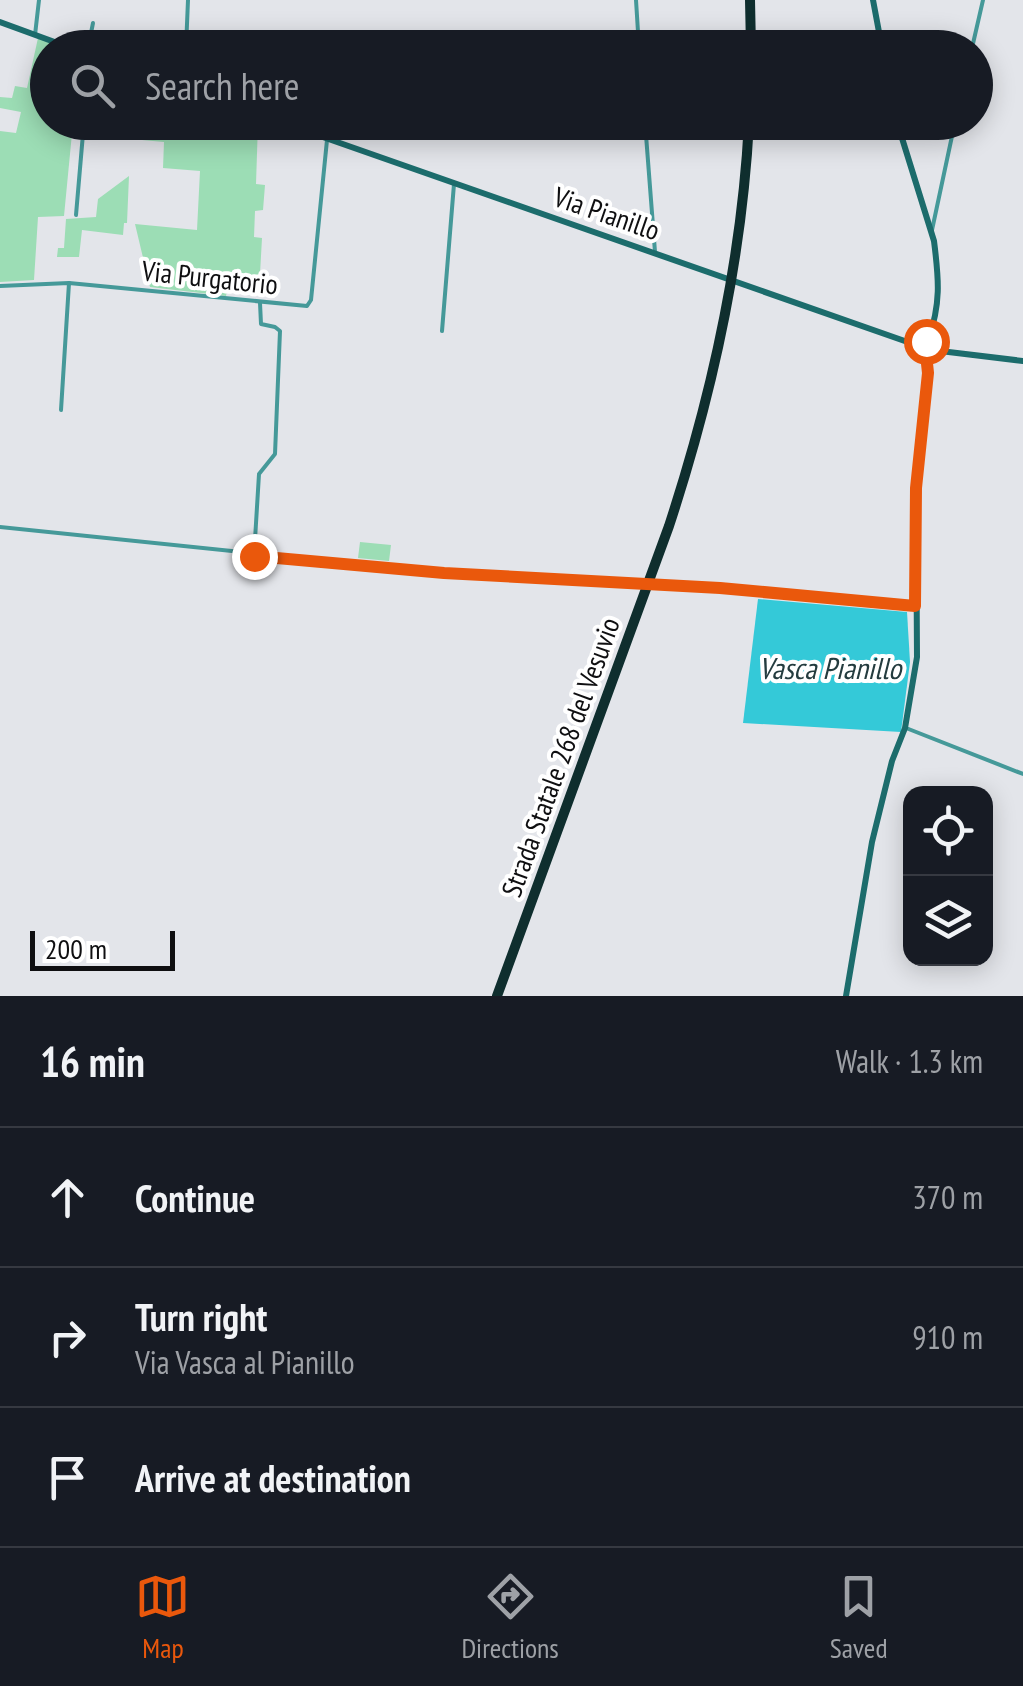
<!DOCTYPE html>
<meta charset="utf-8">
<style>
:root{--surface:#171b24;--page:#20242c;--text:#f1f3f6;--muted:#9ea1a6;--line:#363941;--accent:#ea580c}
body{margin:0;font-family:"PT Sans Narrow",sans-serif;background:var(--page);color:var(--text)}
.controls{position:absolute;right:30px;bottom:30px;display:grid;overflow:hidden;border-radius:20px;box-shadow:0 5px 25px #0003}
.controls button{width:90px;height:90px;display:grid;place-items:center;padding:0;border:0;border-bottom:2px solid var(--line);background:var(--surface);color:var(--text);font:50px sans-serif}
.scale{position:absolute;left:30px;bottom:25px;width:145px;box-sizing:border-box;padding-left:10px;border:5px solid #0f0f11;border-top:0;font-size:28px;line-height:35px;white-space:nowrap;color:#0f0f11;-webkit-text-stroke:8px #fff;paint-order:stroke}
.stop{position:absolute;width:30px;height:30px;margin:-22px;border:8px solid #ea580c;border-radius:50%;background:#fff}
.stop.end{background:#ea580c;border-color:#fff;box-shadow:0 2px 10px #0008}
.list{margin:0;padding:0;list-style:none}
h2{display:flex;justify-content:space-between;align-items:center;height:130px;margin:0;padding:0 40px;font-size:42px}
h2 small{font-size:32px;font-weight:400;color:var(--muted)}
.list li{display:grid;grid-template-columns:65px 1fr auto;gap:30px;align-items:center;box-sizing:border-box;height:140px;padding:0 40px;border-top:2px solid var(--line)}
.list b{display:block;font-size:38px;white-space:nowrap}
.list p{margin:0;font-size:32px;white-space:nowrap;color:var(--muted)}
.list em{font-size:32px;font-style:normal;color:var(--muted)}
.icon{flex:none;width:55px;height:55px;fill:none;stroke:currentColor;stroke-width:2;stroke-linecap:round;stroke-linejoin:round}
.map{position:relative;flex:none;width:1023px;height:996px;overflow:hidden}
.search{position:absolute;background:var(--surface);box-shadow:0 5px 25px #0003;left:30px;right:30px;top:30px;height:110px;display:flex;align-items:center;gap:25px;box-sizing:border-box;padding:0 35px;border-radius:55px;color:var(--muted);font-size:38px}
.sheet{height:550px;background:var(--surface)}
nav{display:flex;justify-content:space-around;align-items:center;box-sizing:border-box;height:140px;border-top:2px solid var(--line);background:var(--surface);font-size:28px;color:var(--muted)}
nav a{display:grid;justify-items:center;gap:5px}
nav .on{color:var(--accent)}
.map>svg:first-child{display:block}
</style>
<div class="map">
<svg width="1023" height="996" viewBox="0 0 1023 996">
<rect width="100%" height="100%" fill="#e3e5ea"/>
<g fill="#9cddb5">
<path d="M38,38l25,9 -15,1v74l25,1 -9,93 -26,1 -4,63 -34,2v-151l16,2 5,-21 -21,-4v-11l12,1 3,-12 12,2z"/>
<path d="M143,123h115l-2,61 9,1 -2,25 -8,1 -1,26 8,1 -3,54 -32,-1 -1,5 -76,-9 -15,-63 62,6 3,-59 -37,-3 1,-26 -22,-2z"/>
<path d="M129,176l-2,47h-3l-1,12 -41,-5 -3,27h-22l1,-9h6l2,-29 30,-2 2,-18z"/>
<path d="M360,542l31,3 -2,16 -31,-3z"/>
</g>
<path fill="#34c9d8" d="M758,599l149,13 3,50 -9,70 -158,-9z"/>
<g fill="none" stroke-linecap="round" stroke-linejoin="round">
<g stroke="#459999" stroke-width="4">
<path d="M636,0l3,48"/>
<path d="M35,35l4,-35"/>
<path d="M88,48l5,-25"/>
<path d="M186,48l2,-48"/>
<path d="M972,48l11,-48"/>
<path d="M645,122l10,130"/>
<path d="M76,215l8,-93"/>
<path d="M932,230l23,-108"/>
<path d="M0,286l69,-3 238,23 4,-6 16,-160"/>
<path d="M442,331l12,-147"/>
<path d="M61,410l8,-127"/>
<path d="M0,527l444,46 276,15 195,18"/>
<path d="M254,556l5,-82 16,-20 5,-123 -5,-4 -14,-3 -1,-21"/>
<path d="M906,728l117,46"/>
</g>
<g stroke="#1c6c6c" stroke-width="6">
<path d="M873,0l9,48"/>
<path d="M0,22l71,26"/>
<path d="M280,122l639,224"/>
<path d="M897,122l37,119c5,39 7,63 -6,100"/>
<circle cx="926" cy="347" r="7"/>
<path d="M932,350l91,11"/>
<path d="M846,996l26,-154 20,-81 13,-33 12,-71 -1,-169 11,-100 -1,-34"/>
</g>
<g stroke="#0f2e2e" stroke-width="10">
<path d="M750,0l1,48"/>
<path d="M497,996l172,-470c43,-131 73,-266 80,-404"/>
</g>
</g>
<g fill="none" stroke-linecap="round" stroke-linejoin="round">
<path stroke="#ea580c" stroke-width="12" d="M254,556l190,17 276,15 195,18 1,-118 12,-115 -2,-19 -6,-8 6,-5"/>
</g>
<g text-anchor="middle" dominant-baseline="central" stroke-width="8" stroke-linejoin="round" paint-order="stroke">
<g font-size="28" fill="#0f0f11" stroke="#fff">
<text transform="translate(607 213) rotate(19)">Via Pianillo</text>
<text transform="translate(210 277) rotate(6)">Via Purgatorio</text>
<text transform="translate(560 757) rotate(-70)">Strada Statale 268 del Vesuvio</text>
</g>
<g font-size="30" font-style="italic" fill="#243c3f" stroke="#fff">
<text x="830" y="667">Vasca Pianillo</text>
</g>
</g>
</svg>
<div class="controls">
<button><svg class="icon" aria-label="locate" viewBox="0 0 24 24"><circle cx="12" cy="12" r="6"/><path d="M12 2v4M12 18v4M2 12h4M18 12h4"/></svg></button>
<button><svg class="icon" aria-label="layers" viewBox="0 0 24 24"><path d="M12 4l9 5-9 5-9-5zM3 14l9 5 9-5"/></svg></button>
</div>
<div class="scale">200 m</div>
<div class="stop" style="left:926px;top:341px"></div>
<div class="stop end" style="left:254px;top:556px"></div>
<div class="search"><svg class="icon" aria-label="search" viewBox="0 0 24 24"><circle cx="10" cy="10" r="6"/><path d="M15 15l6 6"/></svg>Search here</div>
</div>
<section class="sheet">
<h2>16 min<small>Walk · 1.3 km</small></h2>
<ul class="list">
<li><svg class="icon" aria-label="ahead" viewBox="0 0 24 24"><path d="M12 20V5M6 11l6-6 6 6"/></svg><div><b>Continue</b></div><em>370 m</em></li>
<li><svg class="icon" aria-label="right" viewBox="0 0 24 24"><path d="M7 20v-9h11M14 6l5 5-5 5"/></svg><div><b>Turn right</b><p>Via Vasca al Pianillo</p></div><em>910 m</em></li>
<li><svg class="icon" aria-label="arrive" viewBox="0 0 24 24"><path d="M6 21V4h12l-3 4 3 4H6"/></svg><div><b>Arrive at destination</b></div></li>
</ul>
</section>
<nav>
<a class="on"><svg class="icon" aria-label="map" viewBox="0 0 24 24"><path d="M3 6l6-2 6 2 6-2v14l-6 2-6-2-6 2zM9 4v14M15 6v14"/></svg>Map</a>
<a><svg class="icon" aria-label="directions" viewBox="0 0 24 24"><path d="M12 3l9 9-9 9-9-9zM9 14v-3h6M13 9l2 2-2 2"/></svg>Directions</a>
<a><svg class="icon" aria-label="saved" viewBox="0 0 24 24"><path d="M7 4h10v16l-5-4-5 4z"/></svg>Saved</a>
</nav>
